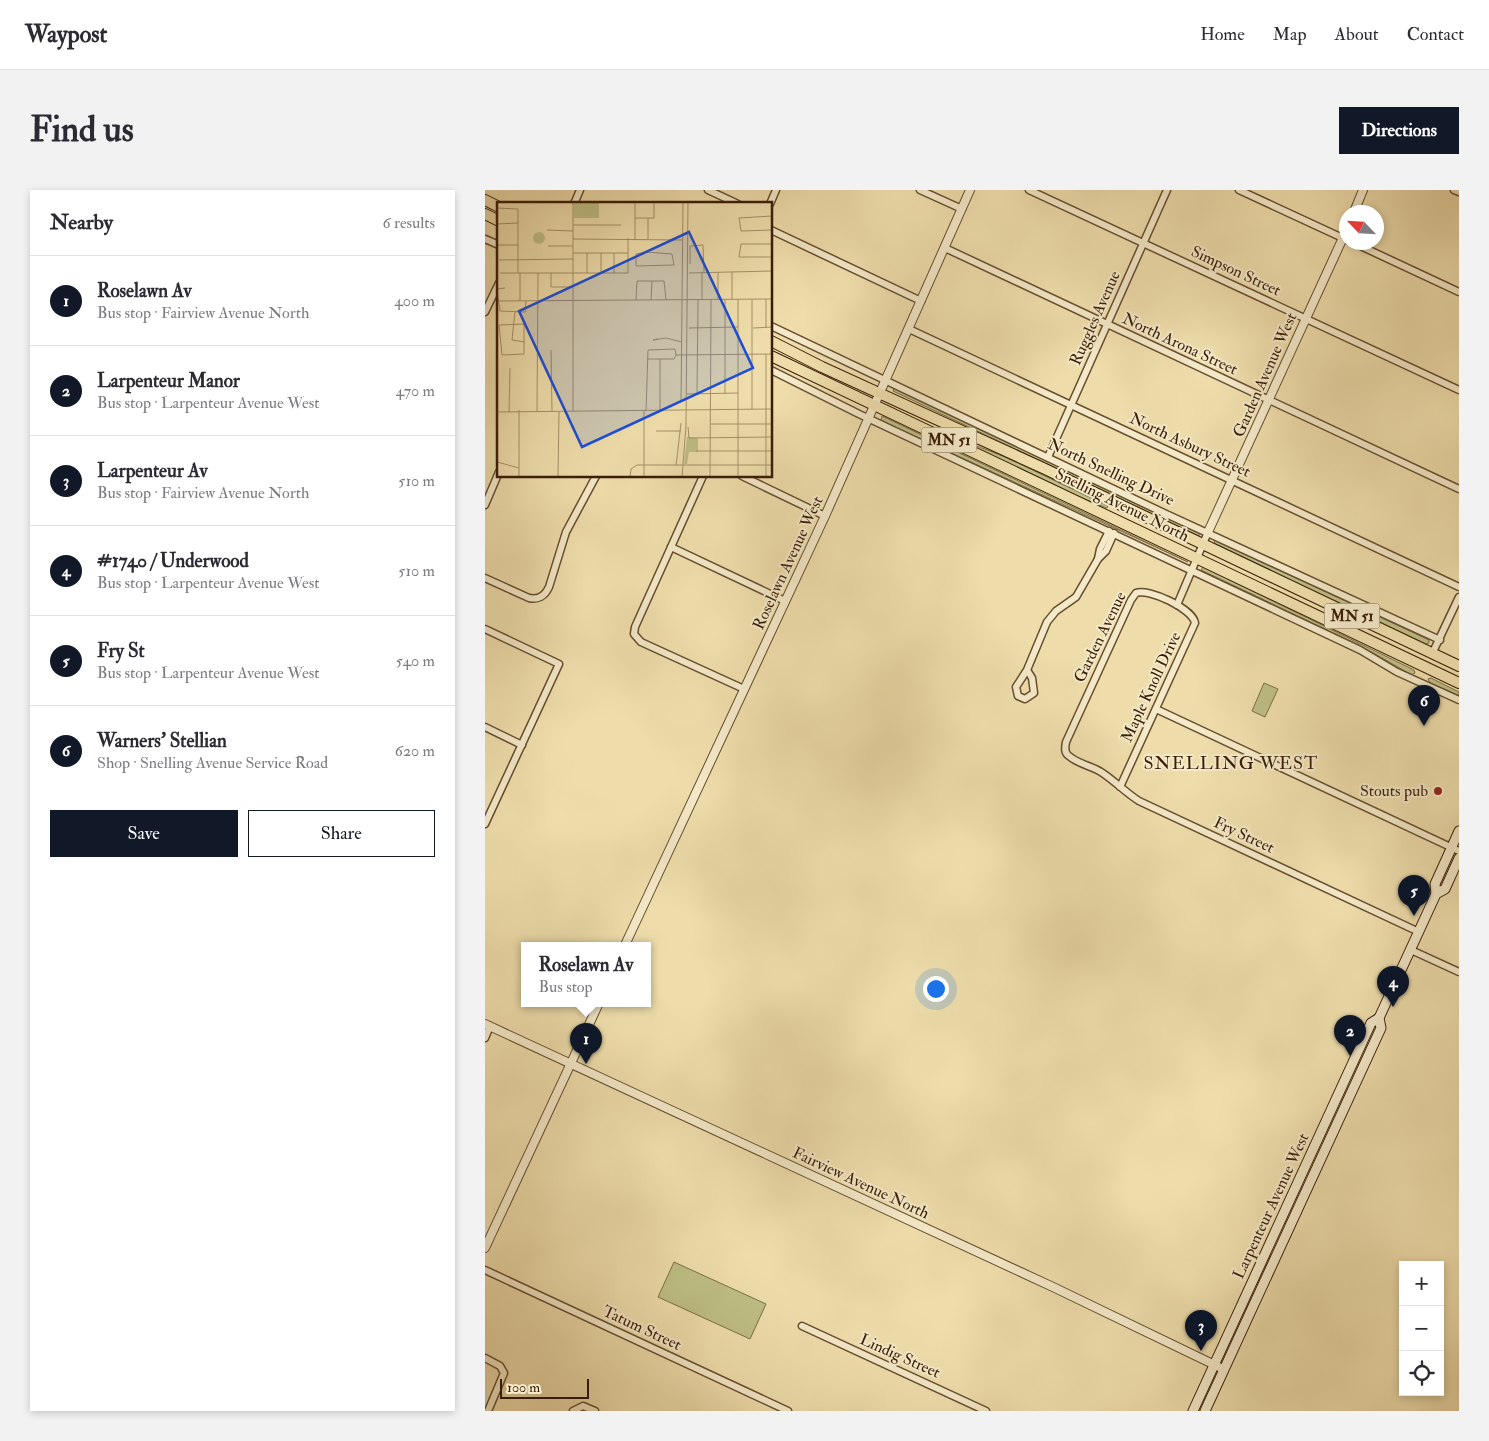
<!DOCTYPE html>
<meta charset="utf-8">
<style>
:root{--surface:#fff;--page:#f2f2f3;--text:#2b2b33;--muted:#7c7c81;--line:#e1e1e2;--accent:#111827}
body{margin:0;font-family:"IM FELL Double Pica",serif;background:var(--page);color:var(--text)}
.controls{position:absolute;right:15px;bottom:15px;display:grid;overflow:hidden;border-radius:0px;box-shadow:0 2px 8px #0003}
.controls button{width:45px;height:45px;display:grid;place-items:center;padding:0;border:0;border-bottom:1px solid var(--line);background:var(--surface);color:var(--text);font:25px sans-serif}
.compass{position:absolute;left:854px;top:15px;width:45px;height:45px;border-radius:50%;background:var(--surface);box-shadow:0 2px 8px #0003;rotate:295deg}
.scale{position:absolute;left:15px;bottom:12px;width:89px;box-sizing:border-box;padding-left:5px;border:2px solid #3a1d06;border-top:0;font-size:14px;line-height:18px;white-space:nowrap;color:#3a1d06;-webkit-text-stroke:4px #f4e9c8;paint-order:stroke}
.you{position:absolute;left:450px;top:798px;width:18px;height:18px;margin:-12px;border:4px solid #fff;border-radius:50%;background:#1a73e8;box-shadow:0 0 0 8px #1a73e833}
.badge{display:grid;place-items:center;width:32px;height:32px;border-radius:50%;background:var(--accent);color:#fff;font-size:16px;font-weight:700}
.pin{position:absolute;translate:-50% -41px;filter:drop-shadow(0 1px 2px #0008)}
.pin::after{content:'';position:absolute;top:26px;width:18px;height:15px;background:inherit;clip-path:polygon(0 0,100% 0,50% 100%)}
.popup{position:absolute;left:36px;top:752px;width:130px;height:65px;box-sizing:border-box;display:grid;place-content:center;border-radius:0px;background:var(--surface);filter:drop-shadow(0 1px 4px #0005);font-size:16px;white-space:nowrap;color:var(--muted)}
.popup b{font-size:19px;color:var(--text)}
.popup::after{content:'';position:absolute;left:50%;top:100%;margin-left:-10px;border:10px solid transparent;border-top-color:var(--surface)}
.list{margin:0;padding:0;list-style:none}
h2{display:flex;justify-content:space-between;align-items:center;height:65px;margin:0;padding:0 20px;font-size:21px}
h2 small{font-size:16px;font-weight:400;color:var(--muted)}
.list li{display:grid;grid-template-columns:32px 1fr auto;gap:15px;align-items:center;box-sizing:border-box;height:90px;padding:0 20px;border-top:1px solid var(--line)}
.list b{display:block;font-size:19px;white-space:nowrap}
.list p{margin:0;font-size:16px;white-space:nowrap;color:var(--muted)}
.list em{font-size:16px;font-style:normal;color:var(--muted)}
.actions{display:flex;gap:10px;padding:15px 20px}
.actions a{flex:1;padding:11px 0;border:1px solid var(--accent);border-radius:0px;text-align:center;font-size:18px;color:var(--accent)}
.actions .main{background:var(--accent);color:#fff}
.icon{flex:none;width:28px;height:28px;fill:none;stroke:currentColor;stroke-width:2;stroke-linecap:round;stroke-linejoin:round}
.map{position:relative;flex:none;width:974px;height:1221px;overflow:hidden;border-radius:0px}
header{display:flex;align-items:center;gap:30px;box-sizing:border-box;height:70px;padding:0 25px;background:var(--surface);border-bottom:1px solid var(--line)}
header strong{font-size:24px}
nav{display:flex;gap:28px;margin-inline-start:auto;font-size:18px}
.intro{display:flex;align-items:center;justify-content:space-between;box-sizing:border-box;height:120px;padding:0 30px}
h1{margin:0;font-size:35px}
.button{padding:12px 22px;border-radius:0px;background:var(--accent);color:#fff;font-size:18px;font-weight:700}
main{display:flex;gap:30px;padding:0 30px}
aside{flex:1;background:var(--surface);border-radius:0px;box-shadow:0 2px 8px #0003}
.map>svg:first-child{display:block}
</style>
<header>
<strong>Waypost</strong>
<nav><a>Home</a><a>Map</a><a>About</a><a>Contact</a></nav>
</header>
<div class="intro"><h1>Find us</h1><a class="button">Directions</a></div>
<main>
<aside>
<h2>Nearby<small>6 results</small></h2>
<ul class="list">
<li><span class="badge">1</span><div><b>Roselawn Av</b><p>Bus stop · Fairview Avenue North</p></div><em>400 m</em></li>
<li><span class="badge">2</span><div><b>Larpenteur Manor</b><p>Bus stop · Larpenteur Avenue West</p></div><em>470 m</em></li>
<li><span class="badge">3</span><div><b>Larpenteur Av</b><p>Bus stop · Fairview Avenue North</p></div><em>510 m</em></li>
<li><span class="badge">4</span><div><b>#1740 / Underwood</b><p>Bus stop · Larpenteur Avenue West</p></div><em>510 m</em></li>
<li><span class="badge">5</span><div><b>Fry St</b><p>Bus stop · Larpenteur Avenue West</p></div><em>540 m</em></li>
<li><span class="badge">6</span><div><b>Warners' Stellian</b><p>Shop · Snelling Avenue Service Road</p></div><em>620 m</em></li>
</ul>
<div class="actions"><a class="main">Save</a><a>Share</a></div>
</aside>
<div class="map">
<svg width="974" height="1221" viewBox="0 0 974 1221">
<rect width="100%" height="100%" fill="#eeddab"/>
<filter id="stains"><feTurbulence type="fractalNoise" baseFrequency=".004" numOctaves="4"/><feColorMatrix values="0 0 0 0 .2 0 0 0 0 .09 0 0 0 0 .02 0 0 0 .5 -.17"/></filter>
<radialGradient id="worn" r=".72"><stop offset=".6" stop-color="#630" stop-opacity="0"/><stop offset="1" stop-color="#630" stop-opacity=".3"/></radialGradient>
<g fill="#bebf85" stroke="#7c6e46">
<path d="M409,198l288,136 17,9v3l-306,-145z"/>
<path d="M397,226l306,146 -293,-135 -14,-7z"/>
<path d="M487,254l33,13 103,49 -1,2 -33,-13 -103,-49z"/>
<path d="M730,350l214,100v3l-3,1 -212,-101z"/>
<path d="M718,377l211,103 1,3 -3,2 -53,-30 -158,-75z"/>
<path d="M946,488l28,14v5l-29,-14 -2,-4z"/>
<path d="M779,493l14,6 -13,28 -13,-6z"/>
<path d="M189,1072l92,42 -16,35 -92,-42z"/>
</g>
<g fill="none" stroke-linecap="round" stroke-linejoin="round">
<defs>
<g id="minor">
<path d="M223,0l30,14"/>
<path d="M435,0l42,19"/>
<path d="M544,0l430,200"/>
<path d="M754,0l108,50"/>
<path d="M969,0l5,2"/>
<path d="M89,14l6,-14"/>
<path d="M285,14l6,-14"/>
<path d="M286,40l150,71"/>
<path d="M0,49l14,6"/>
<path d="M867,52l107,50"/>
<path d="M460,58l514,241"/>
<path d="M0,122l14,-29"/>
<path d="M286,136l393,187 276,127"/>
<path d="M424,139l550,258"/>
<path d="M286,180l88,44 501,236 37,22 62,28"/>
<path d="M563,267l119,-267"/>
<path d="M218,286l-68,151 -1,7 7,8 103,47"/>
<path d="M257,286l83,40"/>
<path d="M0,315l14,-33"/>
<path d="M186,357l114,54"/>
<path d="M613,369l2,-10 9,-18"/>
<path d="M0,388l44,20c9,2 16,-2 20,-11l17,-55 30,-56"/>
<path d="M692,415l31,-73"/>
<path d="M0,439l74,35 -74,160"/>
<path d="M947,464l27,-57"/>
<path d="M542,480l5,8 2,15 -9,6 -7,-3 -2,-9 11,-17 20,-48 9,-11 20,-14 22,-38 8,-8 8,-18"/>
<path d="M671,519l303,142"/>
<path d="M0,537l37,18"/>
<path d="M635,597l75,-164c-2,-14 -46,-35 -59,-30l-5,7 -65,142c-1,5 -2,11 3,14 9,8 23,10 32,16 14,9 25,21 38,29l280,131"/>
<path d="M926,760l48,22"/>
<path d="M0,848l5,-12"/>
<path d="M0,1080l303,141"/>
<path d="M317,1136l184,85"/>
<path d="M0,1168l15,8 4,7 -16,38"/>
<path d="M88,1221l10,-5 12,5"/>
</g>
<g id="tertiary">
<path d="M869,22l9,-22"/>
<path d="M723,342l139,-303"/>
<path d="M140,755l200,-429 145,-326"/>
<path d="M0,834l568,263 166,80"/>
<path d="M0,1058l114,-245"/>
</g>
<g id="secondary">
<path d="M951,704l-1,-10 24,-53"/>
<path d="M708,1221l178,-388 8,-5"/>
<path d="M720,1221l176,-383 -2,-10 57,-124 9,-5 14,-31"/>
</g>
<g id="primary">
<path d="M0,10l14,7"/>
<path d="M0,24l14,7"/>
<path d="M286,151l51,26 221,101 416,198"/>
<path d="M286,166l688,327"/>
</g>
</defs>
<use href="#minor" stroke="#674d2f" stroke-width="9"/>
<use href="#tertiary" stroke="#674d2f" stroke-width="10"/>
<use href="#secondary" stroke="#3a1d06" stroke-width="11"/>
<use href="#primary" stroke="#3a1d06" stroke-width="12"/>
<use href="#minor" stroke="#f4e9c8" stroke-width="6"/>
<use href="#tertiary" stroke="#f4e9c8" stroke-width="8"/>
<use href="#secondary" stroke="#f4e9c8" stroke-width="9"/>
<use href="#primary" stroke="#eeddab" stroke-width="10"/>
</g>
<circle fill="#8f2418" stroke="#f4e9c8" stroke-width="2" cx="953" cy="601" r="5"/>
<g text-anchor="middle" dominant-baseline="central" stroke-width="4" stroke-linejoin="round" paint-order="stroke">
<g fill="#f4e9c8" stroke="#725a40" stroke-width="1">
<rect x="436.5" y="237.5" width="55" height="25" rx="4"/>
<rect x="839.5" y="413.5" width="55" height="25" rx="4"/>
</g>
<g font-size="15" font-weight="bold" fill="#3a1d06">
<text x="464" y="250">MN 51</text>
<text x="867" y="426">MN 51</text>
</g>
<g font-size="16" fill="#3a1d06" stroke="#f4e9c8">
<text transform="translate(751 81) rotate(25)">Simpson Street</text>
<text transform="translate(610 128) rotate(-66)">Ruggles Avenue</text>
<text transform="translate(695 154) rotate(25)">North Arona Street</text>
<text transform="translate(780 185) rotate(-66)">Garden Avenue West</text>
<text transform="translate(705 255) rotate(25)">North Asbury Street</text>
<text transform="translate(626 282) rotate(25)">North Snelling Drive</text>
<text transform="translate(637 315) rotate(26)">Snelling Avenue North</text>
<text transform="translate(303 373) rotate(-65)">Roselawn Avenue West</text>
<text transform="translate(615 447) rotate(-64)">Garden Avenue</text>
<text transform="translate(666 497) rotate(-65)">Maple Knoll Drive</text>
<text transform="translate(759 645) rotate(25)">Fry Street</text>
<text transform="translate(376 993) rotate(25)">Fairview Avenue North</text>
<text transform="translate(786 1016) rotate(-65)">Larpenteur Avenue West</text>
<text transform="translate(157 1138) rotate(25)">Tatum Street</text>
<text transform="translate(415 1166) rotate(24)">Lindig Street</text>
</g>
<g font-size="16" fill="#3a1d06" stroke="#f4e9c8" text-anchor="end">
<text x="943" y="601">Stouts pub</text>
</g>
<g font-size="18" letter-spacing="1" fill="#3a1d06" stroke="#f4e9c8">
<text x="746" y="573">SNELLING WEST</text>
</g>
</g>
<g transform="translate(12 12)">
<rect width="275" height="275" fill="#eeddab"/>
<path d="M77,0h25v16h-25zM36 36a6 6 0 1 1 12 0a6 6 0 1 1-12 0ZM190,235l11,1v14h-9l-2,12h-3z" fill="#bebf85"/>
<path fill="none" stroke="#a69069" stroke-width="1" d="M76,0v209M242,0h33M0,6l21,1v64M275,14l-33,2 2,13 31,-1M138,16h19v-16M0,22l21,-1M76,23h48M50,28l26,1M76,37l109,1M138,37v-37M151,37v-21M275,42h-31l-2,13h33M0,43h21M51,44h25M149,50l26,2 2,11 -38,1v-12zM76,51h55M2,58l74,-1M193,62v-18l13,-1 1,27M221,70v28M3,71h128v-35M23,71v28M54,71v14h22M90,71v-20M104,71v-20M117,71v-20M192,71l83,-2M8,86l-8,1 3,22 25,1 1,-11M228,97v95M235,97v-27M255,97v111M269,97v29M139,98l1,-19h27l2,19M154,98l1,-19M205,98v-28M0,99l275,-2M18,110l-3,28 13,2M27,122v30l-22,1 -3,-30zM192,126l49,-1M256,126l19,-1M161,137l-5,1 13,-2 16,4M54,148l1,61M179,153l96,-1M150,157h27l2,-4M190,192l51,-1M200,192l1,-94M184,200l2,-200M22,208v67M40,209l1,-138M147,209v66M149,209l2,-61 27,-1 1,6M163,209v-52M0,210l275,-3M12,210l1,-44M214,222h61M191,225l1,11 83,-1M159,229h25M199,249h76M0,260l22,6M179,264l5,-43M61,275l1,-65M133,275l1,-8 6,-4h135M185,275l4,-51 2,-224M213,275l1,-177M241,275v-178M269,275v-123"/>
<path fill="#1d4ed8" fill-opacity="0.15" stroke="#1d4ed8" stroke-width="2.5" d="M192,30l64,136 -171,79 -63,-136z"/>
<rect width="275" height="275" fill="none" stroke="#3a1d06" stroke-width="2.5"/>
</g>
<rect width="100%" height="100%" filter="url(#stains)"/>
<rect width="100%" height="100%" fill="url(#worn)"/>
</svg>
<div class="controls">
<button>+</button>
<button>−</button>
<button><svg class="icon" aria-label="locate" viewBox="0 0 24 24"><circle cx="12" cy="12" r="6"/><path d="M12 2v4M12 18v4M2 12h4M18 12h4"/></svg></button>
</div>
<svg class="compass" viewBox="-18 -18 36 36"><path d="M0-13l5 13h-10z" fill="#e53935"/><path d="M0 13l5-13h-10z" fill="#7c7c81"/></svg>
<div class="scale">100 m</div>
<div class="you"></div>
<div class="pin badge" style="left:101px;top:874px">1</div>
<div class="popup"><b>Roselawn Av</b>Bus stop</div>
<div class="pin badge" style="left:865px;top:866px">2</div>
<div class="pin badge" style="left:716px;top:1161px">3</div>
<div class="pin badge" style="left:908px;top:817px">4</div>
<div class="pin badge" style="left:929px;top:726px">5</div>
<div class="pin badge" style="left:939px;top:536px">6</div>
</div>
</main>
